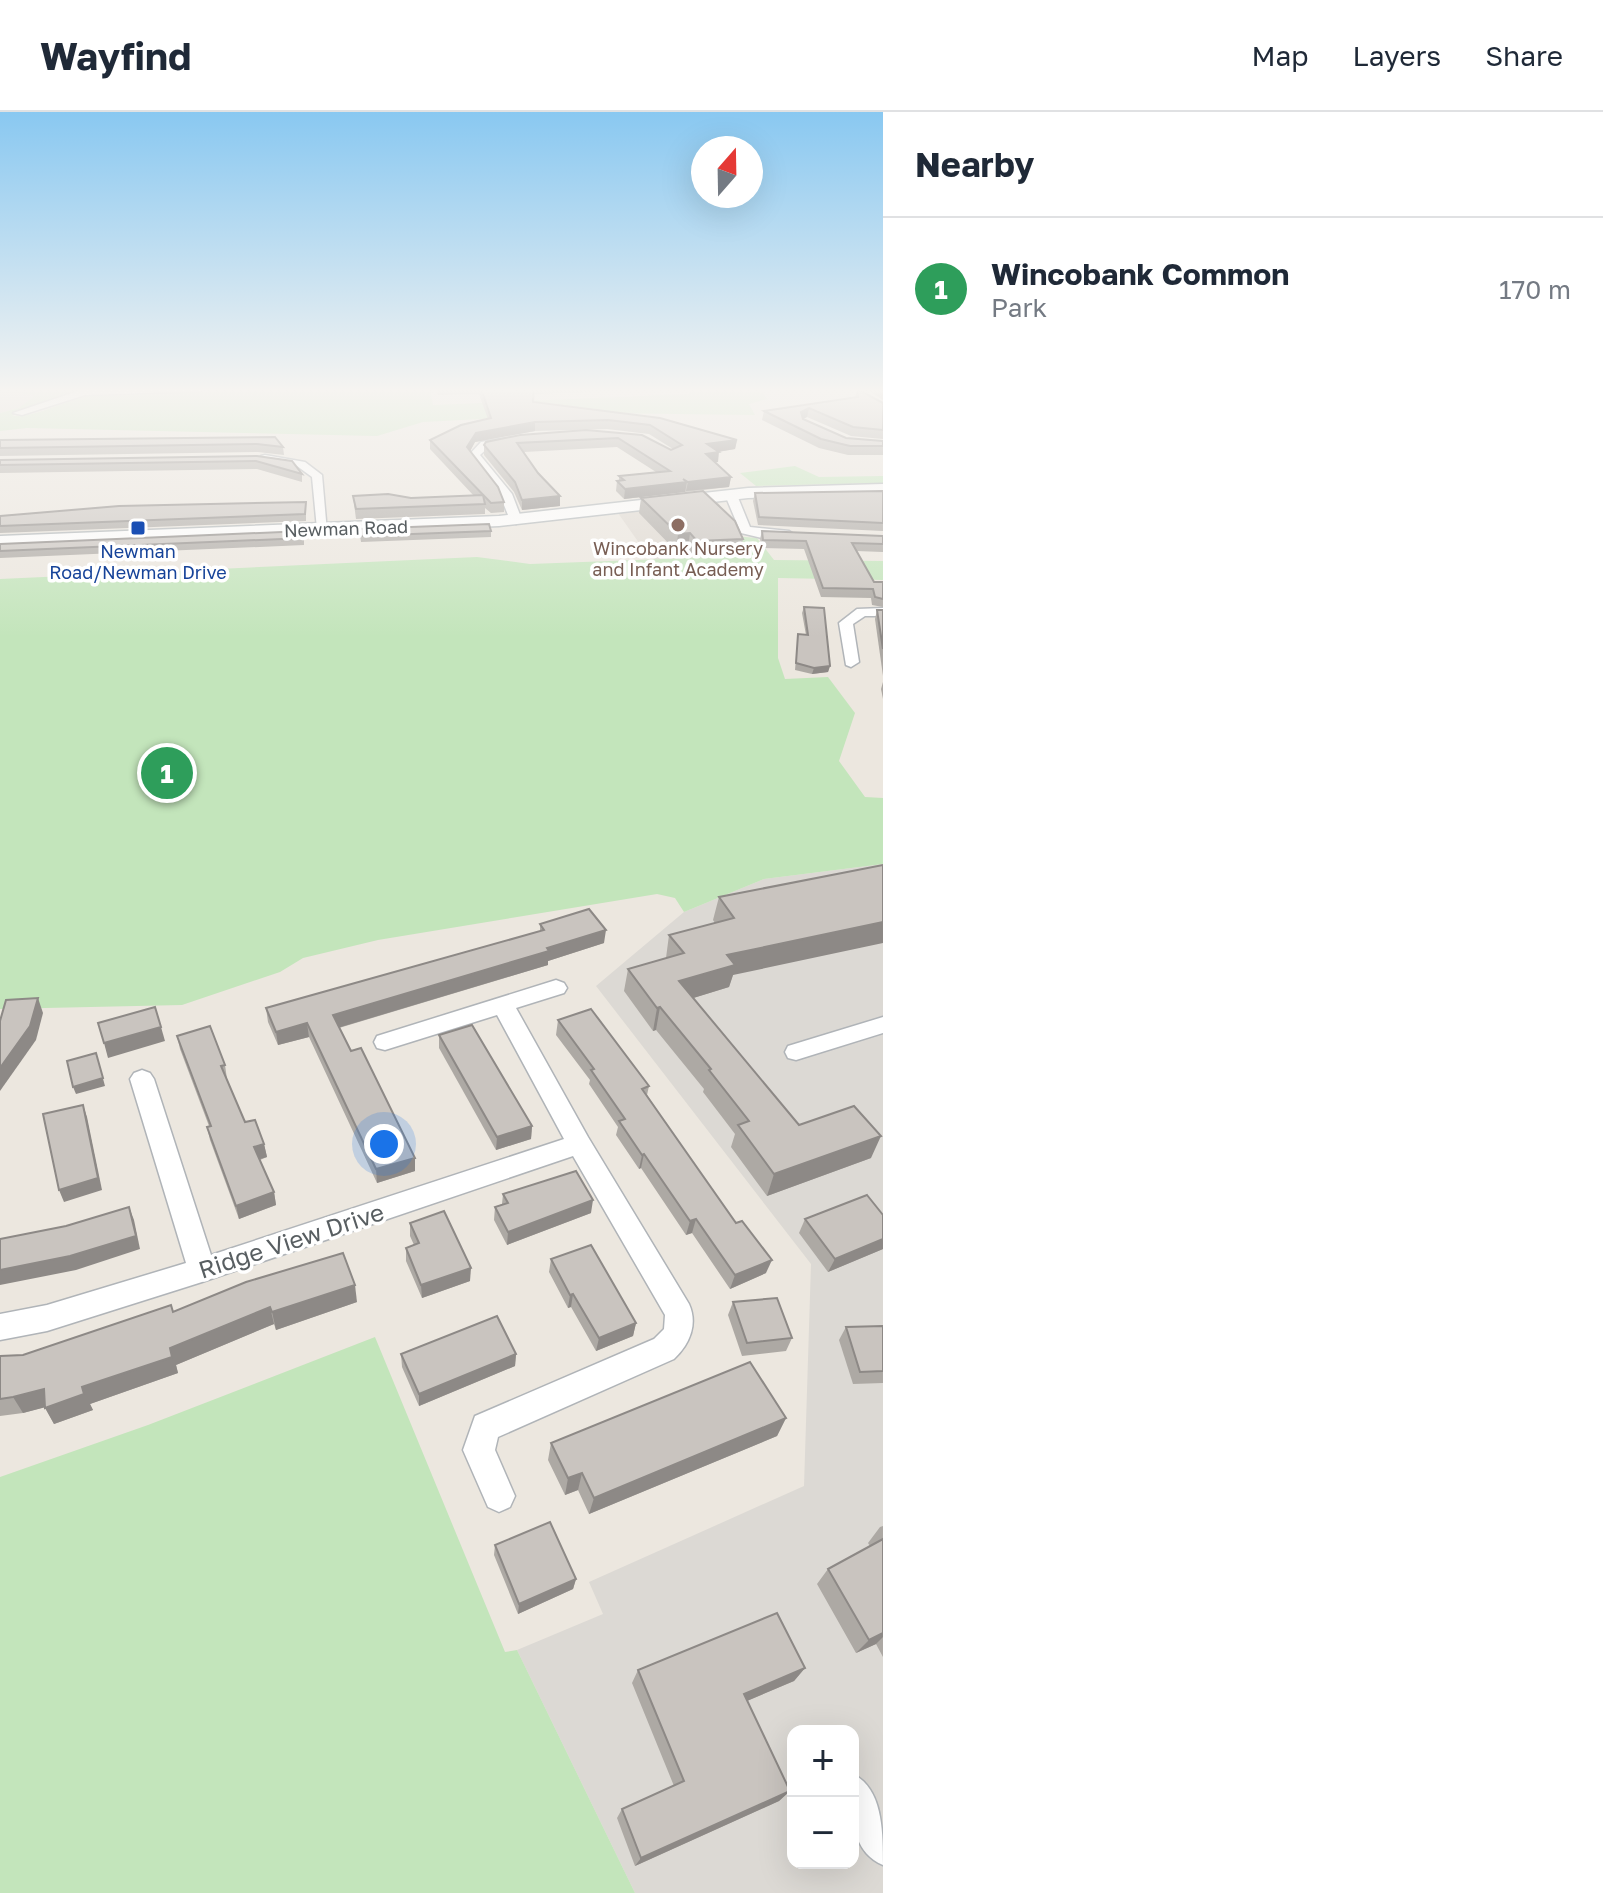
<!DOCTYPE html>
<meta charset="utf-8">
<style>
:root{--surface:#fff;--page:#f2f2f3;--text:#1f2937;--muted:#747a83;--line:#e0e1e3;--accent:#1a73e8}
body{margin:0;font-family:"Golos Text",sans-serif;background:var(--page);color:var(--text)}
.controls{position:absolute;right:24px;bottom:24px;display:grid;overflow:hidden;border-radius:16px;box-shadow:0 8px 32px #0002}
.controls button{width:72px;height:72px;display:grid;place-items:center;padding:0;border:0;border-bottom:2px solid var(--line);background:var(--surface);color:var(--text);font:40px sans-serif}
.compass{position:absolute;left:691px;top:24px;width:72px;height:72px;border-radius:50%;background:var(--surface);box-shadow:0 8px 32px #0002;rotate:20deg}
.you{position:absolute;left:384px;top:1032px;width:28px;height:28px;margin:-20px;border:6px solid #fff;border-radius:50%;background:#1a73e8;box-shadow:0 0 0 12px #1a73e833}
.badge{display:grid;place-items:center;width:52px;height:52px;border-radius:50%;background:var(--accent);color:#fff;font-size:26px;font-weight:700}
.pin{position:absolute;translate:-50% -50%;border:4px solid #fff;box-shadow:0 2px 8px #0006}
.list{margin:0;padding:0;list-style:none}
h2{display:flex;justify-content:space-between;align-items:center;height:104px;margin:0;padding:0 32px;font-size:34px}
h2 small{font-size:26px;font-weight:400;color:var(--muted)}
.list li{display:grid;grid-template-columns:52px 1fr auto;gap:24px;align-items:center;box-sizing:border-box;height:144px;padding:0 32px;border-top:2px solid var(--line)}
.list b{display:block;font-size:30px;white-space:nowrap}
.list p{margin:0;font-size:26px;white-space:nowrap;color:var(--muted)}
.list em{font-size:26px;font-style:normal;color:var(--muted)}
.map{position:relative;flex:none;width:883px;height:1781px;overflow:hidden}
header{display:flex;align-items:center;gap:48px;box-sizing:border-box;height:112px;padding:0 40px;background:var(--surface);border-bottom:2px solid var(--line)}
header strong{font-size:38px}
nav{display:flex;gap:44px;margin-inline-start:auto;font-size:28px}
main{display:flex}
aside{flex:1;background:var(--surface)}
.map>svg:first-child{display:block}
</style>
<header>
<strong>Wayfind</strong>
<nav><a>Map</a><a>Layers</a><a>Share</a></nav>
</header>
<main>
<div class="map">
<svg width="883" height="1781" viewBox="0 0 883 1781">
<rect width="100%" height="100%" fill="#ece7df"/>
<path fill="#dcd9d4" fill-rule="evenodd" d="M883,752v1029h-248l-118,-243 86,-36 -14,-32 215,-96 7,-222 -215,-278 88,-74 80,-33zM793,1619h60v132h-60z"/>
<g fill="#ded8d0">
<path d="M0,276h31l5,6 -17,14 -19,5z"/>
<path d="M714,390l5,1 24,53 -92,4 -33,-47z"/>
</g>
<g fill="#c3e5bb">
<path d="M31,276h47l-66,28c26,1 54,-16 80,-21v-3l338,-4 3,17 255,-11 8,-6h48l3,4 16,1 4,6 -18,5 6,11 -154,-2 -178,9 -46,14 -350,-8 -27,3v-18l19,-5 16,-13 -13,-1z"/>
<path d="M795,354l24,11 64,-1v7l-127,3 -16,-13z"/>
<path d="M734,424l23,2 17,22 109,1v19l-105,-2v80l7,21 43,-2 27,36 -16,48 26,36 18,1v66l-119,15 -80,33 -9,-14 -18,-4 -279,46 -75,18 -23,14 -98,33 -182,4v-430l477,-22 53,7 212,-8z"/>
<path d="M375,1225l130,315 12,-2 118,243h-635v-416l148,-52z"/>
</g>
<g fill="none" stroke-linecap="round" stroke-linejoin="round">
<defs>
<g id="street">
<path d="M208,276l-5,3 -118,4 -63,20 -9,-2 71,-24z"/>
<path d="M513,325l5,3 -1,2 -28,5 -9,8 32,39 10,26 -6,4 -6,-4 -10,-25 -31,-40 12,-13z"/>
<path d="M265,343l40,7 17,13 5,57 -10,-3 -5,-52 -15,-11 -36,-6v-4z"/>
<path d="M731,379l6,4 13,32 39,4 6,4 -2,3h-31l-21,-5 -16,-38z"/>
<path d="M883,496v8h-18l-12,8 6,38 -8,5 -5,-2 -7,-42 18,-14z"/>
<path d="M556,868l8,3 3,5 -3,5 -48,15 72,129 101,167c9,20 1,40 -15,55l-176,78 -3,13 20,46 -5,11 -11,5 -11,-5 -25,-57 12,-34 179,-77 10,-10 1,-14 -92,-159 -371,126 -155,49 -47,9v-26l47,-9 139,-42 -56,-184 4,-6 8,-3 8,3 4,6 57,176 353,-116 -67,-124 -112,35 -8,-2 -3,-6 3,-6z"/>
<path d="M883,905v16l-87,27 -8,-2 -3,-6 3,-6z"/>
<path d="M853,1662c30,15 30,58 30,91 -36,-15 -30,-58 -30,-91z"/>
</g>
<path id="secondary" d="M883,372v10l-135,4 -249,28 -499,22v-12l499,-20 249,-28z"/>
</defs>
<use href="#street" stroke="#b0b4b8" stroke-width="3"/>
<use href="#secondary" stroke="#afb5b8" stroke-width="3"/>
<use href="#street" fill="#fff" fill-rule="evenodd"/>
<use href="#secondary" fill="#fff" fill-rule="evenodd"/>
</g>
<g fill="#ada9a4">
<path d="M436,276h253l-156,6v8l204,38 -2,9 -17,3v10h-3l16,15 -2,10 -105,12 -8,-8 1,-10h2v-5l37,-4 -39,-25 -93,5 14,21 22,23v10l-38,4 -8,-18 -30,-37v-10l102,-15 85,20 2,-1 -24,-15 -42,-5 -72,2 -60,11 -5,9 34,51v10l-13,1 -6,-5v6l-129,5 -3,-23 58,2 63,-2 -44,-47v-9l58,-21 -9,-25 -41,1z"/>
<path d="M855,276h28v12l-18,-12 -7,1 25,14v36l-32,-3 -44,-19 -4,2 43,19 37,3v14h-35l-29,-7 -57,-28 2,-9 91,-14 2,-8h-2z"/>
<path d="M275,325l8,10 1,8 -26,-3 -258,4v-16z"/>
<path d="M257,344l45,18v8l-45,-13 -257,4v-13z"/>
<path d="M883,379v40l-125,-6 -5,-24 2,-8z"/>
<path d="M641,386l102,41 -3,16 -46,2 -6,-8 -12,2 -37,-38z"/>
<path d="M306,390v19l-306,12v-17z"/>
<path d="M359,417l132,2v6l-130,5z"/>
<path d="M304,419v14l-304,13v-14z"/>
<path d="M762,419l121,5v16l-27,-1 18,31h9v25l-11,-2 -1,-7 -50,-1 -17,-48 -42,-1 -2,-9z"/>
<path d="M804,495l26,59 -2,6 -16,2 -17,-4 3,-36 8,1 -4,-22z"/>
<path d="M877,498h6v66l-8,-57z"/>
<path d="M883,570v17l-2,-10z"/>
<path d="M883,753l-150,110 -4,12 -36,11 106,127 72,33 -104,38 -36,-49 4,-13 -32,-42 1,-3 -48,-59 -3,1 -29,-40 4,-22 38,-11 3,-23 46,-12 -2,-3 6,-23z"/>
<path d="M540,812l64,19 -56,18v4l-209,63 12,23 64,107v13l-38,12 -68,-146 -31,8 -10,-23 -2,-14 274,-77z"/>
<path d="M558,908l91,66 -2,9 119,178 -36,16 -38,-56 -6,2 -45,-67 -2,1 -23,-34 2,-8 -29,-43 1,-4 -34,-45z"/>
<path d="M439,923l93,91 -1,13 -35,11 -57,-102z"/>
<path d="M177,924l48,29 2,14 18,43 19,22 3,13 -7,3 14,32 2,13 -37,14 -29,-79 -3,-13 2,-1 -29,-77z"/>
<path d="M503,1082l88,19 -84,32 -13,-25 1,-13 7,-3z"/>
<path d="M883,1103v34l-55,23 -29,-39 6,-14z"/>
<path d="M410,1111l60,58 -48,17 -16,-37v-13l8,-3 -4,-9z"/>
<path d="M551,1147l85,64 -3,13 -37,15 -25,-44 -3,1 -19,-36z"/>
<path d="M357,1190l-81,28 -2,-6 -98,41 2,8 -88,31 3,6 -39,14 -9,-17 -22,6 -23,3v-60l23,-1 148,-50 2,6z"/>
<path d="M733,1190l59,36 -6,13 -44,5 -14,-41z"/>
<path d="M883,1214v57l-30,1 -14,-44 7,-13z"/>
<path d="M401,1242h115l-1,12 -96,40 -17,-39z"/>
<path d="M786,1306l-9,18 -188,78 -11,-24 -13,5 -17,-35 3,-17z"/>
<path d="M883,1414v131l-7,-13 -20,9 -39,-69 11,-15 42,-23 -2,-3 12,-16z"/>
<path d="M495,1433l81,34 -3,10 -55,25 -24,-59z"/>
<path d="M805,1556l-11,13 -47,20 43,90 -11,10 -144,65 -18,-48 5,-9 52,-23 -42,-103 6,-13z"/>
</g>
<g fill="#8d8986">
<path d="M809,296l-2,9 -8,4 2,-9z"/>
<path d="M535,310v9l-60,11 -8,15v-10l9,-14z"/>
<path d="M737,328l-2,9 -30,5 2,-10z"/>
<path d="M719,340l-1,10 -14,2 2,-10z"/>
<path d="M731,365l-2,10 -43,4 2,-9z"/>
<path d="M687,370l-2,10 -61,7 1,-10z"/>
<path d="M560,384v10l-38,4v-10z"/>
<path d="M690,421l-2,16 -12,2 2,-17z"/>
<path d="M830,554l-2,6 -16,2 2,-6z"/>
<path d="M883,810v21l-150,32 -4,12 -55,17 5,-23 48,-26z"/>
<path d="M606,818l-2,13 -56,18v4l-214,64 -1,-14z"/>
<path d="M38,886l5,15 -7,27 -36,51v-23z"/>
<path d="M660,895l-4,23 -3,1 4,-23z"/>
<path d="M307,911l2,14 -31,8 -2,-13z"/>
<path d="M161,915l4,14 -57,17 -4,-15z"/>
<path d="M96,941l9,33 -29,8 -3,-7z"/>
<path d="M83,993l4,12 15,73 -38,12 -5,-12z"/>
<path d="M532,1014l-1,13 -35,11 1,-13z"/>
<path d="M881,1024l-10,22 -104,38 7,-22z"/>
<path d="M264,1032l3,13 -10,3 -3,-13z"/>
<path d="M644,1042l-3,14 -2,1 3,-14z"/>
<path d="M415,1046v13l-38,12 -1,-14z"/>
<path d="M274,1080l2,13 -37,14 -3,-13z"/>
<path d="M593,1088l-2,13 -84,32 1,-13z"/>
<path d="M129,1095l5,13 6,29 -64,21 -76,15v-15z"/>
<path d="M696,1107l-4,14 -6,2 4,-14z"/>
<path d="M883,1127v10l-55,23 7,-13z"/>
<path d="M772,1148l-6,13 -36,16 5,-14z"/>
<path d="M471,1156l-1,13 -48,17 -1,-13z"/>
<path d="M355,1173l2,17 -81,28 -4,-18z"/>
<path d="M573,1182l-2,13 -3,1 2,-13z"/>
<path d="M270,1195l4,17 -98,41 2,8 -88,31 3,6 -39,14 -9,-16 1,-1 -23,6 -10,-16 31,-8 38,-2 88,-39z"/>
<path d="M636,1211l-3,13 -37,15 3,-13z"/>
<path d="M516,1242l-1,12 -96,40v-12z"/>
<path d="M786,1306l-9,18 -188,78 5,-16z"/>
<path d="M582,1361l-4,17 -13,5 3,-17z"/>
<path d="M576,1467l-3,10 -55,25 1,-10z"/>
<path d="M883,1521v4l-7,7 -20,9 13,-13z"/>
<path d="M805,1556l-11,13 -59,25 9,-12z"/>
<path d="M790,1679l-11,10 -144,65 6,-8z"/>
</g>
<g fill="#c9c4bf" stroke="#8d8986" stroke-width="2">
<path d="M481,276h53l-1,14 127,16 77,22 -30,4 12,8 -13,2 25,23 -43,5 -5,-3 4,3 -62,7 -8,-8 7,-1 -5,-4 51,-5 -52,-33 -101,5 21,30 22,23 -38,4 -7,-18 -31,-37 2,-3 34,-7 66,-5 56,5 29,15 11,-5 -32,-20 -42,-5 -73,2 -59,11 -9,14 31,40 6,15 -13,1 -61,-63 31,-15 30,-7z"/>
<path d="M857,277l26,14v27l-30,-3 -44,-19 -8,4 2,7 43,19 37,3v5h-33l-29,-7 -57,-28 94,-14z"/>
<path d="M275,325l8,10 -26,-3 -257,4v-8z"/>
<path d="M257,344l35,5 10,13 -46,-13 -256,4v-5z"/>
<path d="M703,379l32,30 8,18 -46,2 -7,-8 -12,1 -37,-36z"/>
<path d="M883,379v32l-124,-6 -4,-24z"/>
<path d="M388,382l23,4 72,-3 2,9 -129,5 -3,-13z"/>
<path d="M306,390l-1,12 -305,12v-10l119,-10z"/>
<path d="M489,412l2,7 -130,5 -2,-7z"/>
<path d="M304,419v7l-304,13v-7z"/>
<path d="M762,419l121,5v8l-31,-1 22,39h9v17l-8,-2 -2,-8 -50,-1 -17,-47 -43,-1z"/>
<path d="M804,495l20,1 6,58 -16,2 -18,-5 2,-29 10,1z"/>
<path d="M877,498h6v39z"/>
<path d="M883,753v57l-156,33 8,10 -56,16 120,144 55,-19 27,30 -107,38 -36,-49 11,-4 -40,-51 2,-1 -51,-62 -3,1 -29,-39 56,-16 -15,-18 65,-17 -15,-21z"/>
<path d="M589,797l17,21 -59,18 2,3 -216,64 18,36 10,-3 54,110 -39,11 -69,-146 -31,9 -10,-24 278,-78 -4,-6z"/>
<path d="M38,886l-8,28 -30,42v-47l6,-21z"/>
<path d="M155,895l6,20 -57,16 -6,-20z"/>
<path d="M591,897l58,77 -7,3 94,134 6,-2 30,39 -37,15 -39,-56 -6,2 -46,-67 -2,1 -23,-34 6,-2 -34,-49 3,-1 -36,-49z"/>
<path d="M472,913l60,101 -35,11 -58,-102z"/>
<path d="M210,914l15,39 -4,1 24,56 10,-2 9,24 -10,3 20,45 -38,14 -29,-79 4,-1 -34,-90z"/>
<path d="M96,941l7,25 -30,9 -6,-26z"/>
<path d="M83,993l15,73 -39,12 -16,-76z"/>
<path d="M576,1059l17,29 -85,32 -13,-25 13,-4 -5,-9z"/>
<path d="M867,1083l16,20v24l-48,20 -30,-40z"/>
<path d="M129,1095l7,29 -66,20 -70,14v-31l66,-13z"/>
<path d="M444,1099l27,57 -50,17 -15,-37 13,-5 -9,-20z"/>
<path d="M591,1133l45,78 -37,15 -26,-44 -3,1 -19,-36z"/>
<path d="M343,1141l12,32 -83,27 -2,-5 -100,41 2,9 -90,30 2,7 -39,14 -1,-19 -31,8 -13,2v-43l23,-1 148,-50 2,7 73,-30z"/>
<path d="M777,1186l15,40 -45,5 -14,-41z"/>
<path d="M497,1204l19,38 -97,40 -18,-40z"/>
<path d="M883,1214v45l-23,1 -14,-45z"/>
<path d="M750,1250l36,56 -192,80 -12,-25 -14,5 -17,-35z"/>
<path d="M550,1410l26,57 -57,25 -24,-59z"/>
<path d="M883,1427v94l-14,7 -41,-71z"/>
<path d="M777,1501l28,55 -61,26 46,97 -149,67 -19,-49 62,-28 -46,-111z"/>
</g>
<linearGradient id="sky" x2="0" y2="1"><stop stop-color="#89c8f1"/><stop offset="0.53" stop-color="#f6f4f1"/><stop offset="1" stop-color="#f6f4f1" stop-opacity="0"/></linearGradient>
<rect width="883" height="525" fill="url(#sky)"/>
<circle fill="#8d6e63" stroke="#fff" stroke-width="3" cx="678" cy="413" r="8"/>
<rect fill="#1a4fb4" stroke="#fff" stroke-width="3" x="130" y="408" width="16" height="16" rx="4"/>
<g text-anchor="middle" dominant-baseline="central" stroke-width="7" stroke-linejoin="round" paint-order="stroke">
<g font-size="18" fill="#585e61" stroke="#fff">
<text transform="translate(346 416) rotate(-2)">Newman Road</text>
</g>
<g font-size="18" fill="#785e54" stroke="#fff">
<text x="678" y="436">Wincobank Nursery<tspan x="678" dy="21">and Infant Academy</tspan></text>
</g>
<g font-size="18" fill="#164399" stroke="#fff">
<text x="138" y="439">Newman<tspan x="138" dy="21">Road/Newman Drive</tspan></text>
</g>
<g font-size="24" fill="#585e61" stroke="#fff">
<text transform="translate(291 1128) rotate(-18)">Ridge View Drive</text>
</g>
</g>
</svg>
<div class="controls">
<button>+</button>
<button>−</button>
</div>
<svg class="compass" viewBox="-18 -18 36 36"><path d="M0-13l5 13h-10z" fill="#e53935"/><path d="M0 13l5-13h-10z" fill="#747a83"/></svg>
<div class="you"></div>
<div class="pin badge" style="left:167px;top:661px;background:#2e9e5b">1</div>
</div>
<aside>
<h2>Nearby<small></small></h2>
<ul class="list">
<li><span class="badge" style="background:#2e9e5b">1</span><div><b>Wincobank Common</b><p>Park</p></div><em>170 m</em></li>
</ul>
</aside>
</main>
